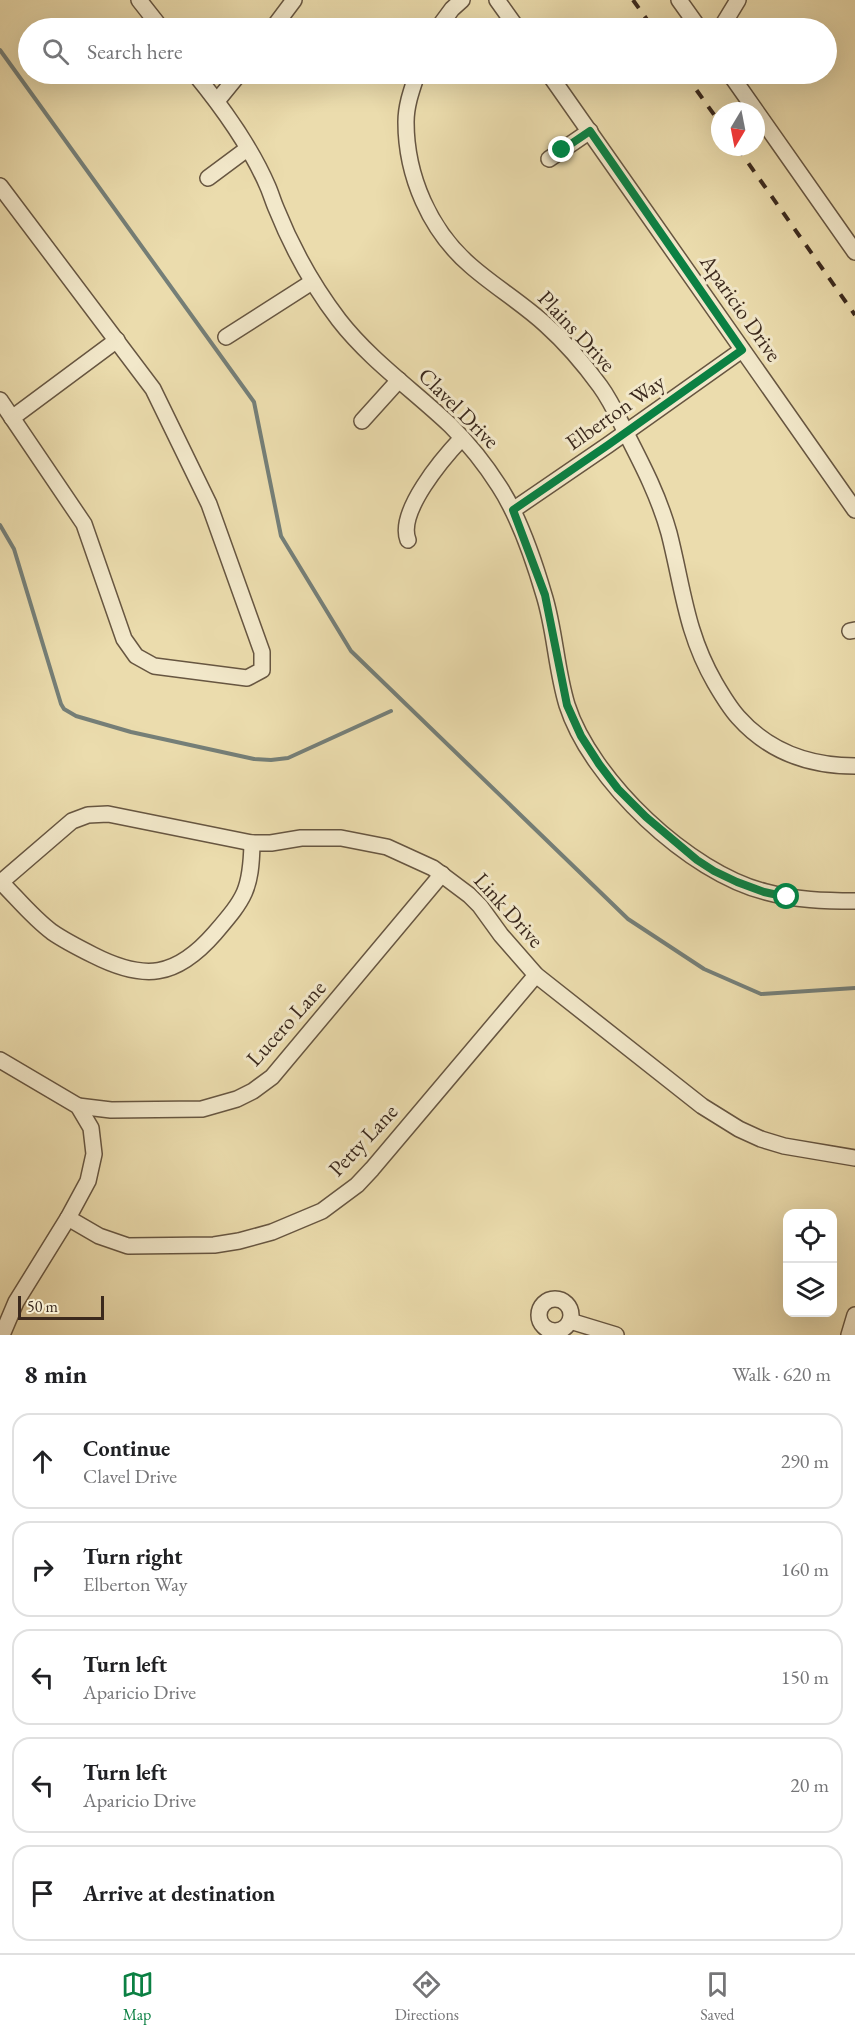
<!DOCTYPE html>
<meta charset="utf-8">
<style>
:root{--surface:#fff;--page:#f6f6f6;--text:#202124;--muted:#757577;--line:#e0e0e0;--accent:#0b8043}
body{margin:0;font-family:"EB Garamond",serif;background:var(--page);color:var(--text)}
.controls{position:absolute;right:18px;bottom:18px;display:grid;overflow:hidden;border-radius:12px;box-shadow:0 6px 24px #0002}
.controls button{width:54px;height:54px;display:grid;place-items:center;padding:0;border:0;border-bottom:2px solid var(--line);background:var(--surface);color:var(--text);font:30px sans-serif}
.compass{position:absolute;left:711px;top:102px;width:54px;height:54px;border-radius:50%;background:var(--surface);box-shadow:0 6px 24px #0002;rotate:190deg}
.scale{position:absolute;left:18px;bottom:15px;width:86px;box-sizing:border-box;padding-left:6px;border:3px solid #3b291d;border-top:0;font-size:16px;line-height:21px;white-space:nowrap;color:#3b291d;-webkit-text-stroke:4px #f2e8ca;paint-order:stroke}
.stop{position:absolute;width:18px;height:18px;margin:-14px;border:4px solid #0b8043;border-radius:50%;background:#fff}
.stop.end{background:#0b8043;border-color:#fff;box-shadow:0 2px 6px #0008}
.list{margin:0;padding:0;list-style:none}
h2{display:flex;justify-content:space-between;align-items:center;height:78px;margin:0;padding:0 24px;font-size:26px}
h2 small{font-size:20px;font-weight:400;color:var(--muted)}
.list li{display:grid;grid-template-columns:39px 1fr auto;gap:18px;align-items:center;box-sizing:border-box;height:96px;margin:0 12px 12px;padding:0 12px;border:2px solid var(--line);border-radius:18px}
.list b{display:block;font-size:22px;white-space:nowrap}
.list p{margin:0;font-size:20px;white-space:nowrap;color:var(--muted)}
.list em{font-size:20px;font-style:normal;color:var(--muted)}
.icon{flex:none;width:33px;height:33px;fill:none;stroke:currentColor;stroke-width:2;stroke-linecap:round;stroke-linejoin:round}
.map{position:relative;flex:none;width:855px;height:1335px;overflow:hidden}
.search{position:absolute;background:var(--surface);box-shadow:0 6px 24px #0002;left:18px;right:18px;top:18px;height:66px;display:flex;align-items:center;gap:15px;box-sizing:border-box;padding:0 21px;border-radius:33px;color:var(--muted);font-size:22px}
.sheet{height:618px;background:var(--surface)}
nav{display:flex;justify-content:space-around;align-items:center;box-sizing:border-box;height:84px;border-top:2px solid var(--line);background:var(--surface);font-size:16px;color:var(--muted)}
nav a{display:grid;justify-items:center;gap:3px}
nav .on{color:var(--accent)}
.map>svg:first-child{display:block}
</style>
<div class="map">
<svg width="855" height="1335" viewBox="0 0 855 1335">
<rect width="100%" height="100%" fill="#ebdcad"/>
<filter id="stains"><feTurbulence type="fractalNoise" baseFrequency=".00333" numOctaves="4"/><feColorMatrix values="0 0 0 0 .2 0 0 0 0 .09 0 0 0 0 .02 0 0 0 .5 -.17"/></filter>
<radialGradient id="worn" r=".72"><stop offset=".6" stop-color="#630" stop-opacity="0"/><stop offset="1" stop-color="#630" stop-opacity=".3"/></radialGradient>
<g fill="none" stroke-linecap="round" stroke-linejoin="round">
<g stroke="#757f78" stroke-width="4">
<path d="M0,50l254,352 27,134 70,115 277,268 76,50 57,25 94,-6"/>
<path d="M0,525l14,24 47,155 3,5 12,7 55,16 123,27 17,1 17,-2 103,-47"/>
</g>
<defs>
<g id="minor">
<path d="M139,0l22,28"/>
<path d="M497,0l20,28"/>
<path d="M679,0l20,28"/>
<path d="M273,28l21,-28"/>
<path d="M438,28l14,-19 10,-9"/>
<path d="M721,28l17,-28"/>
<path d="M195,74c27,33 56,73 73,113 3,7 5,14 8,21 16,40 37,78 63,112 31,40 74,70 111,105 18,18 35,39 49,61 19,29 35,75 45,109 11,35 12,74 23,110 24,75 122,168 199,187 29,8 59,9 89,9"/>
<path d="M417,74c-5,15 -11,31 -11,48 0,54 24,109 65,144 24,21 51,37 75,59 20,18 38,39 54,61 11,15 18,31 26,47 17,33 33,64 43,100 14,55 17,100 46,150 7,12 14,24 23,34 31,35 71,49 117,49"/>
<path d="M549,74l306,436"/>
<path d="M730,74l125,178"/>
<path d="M217,101l22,-27"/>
<path d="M549,159l41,-28"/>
<path d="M208,178l39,-29"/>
<path d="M0,186l153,203 56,115 53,148v18l-15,8 -93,-12 -18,-10 -12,-17 -40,-115 -84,-124"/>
<path d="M226,337l86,-55"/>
<path d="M12,418l105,-78"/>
<path d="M362,421l37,-41"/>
<path d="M513,510l95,-65 134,-95"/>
<path d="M408,540c-11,-28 35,-82 54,-102"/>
<path d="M850,631l5,-1"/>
<path d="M0,881c17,17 33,37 52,51 13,9 27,16 41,23 51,26 83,23 122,-22 30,-35 36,-43 37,-90"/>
<path d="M0,883l72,-62 16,-6 20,-1 144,29h19l30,-5h40l46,9 46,21 36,27 11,11 21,29 35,40 166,131 37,23 22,10 23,7 71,12"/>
<path d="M0,1060l78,46 13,22 3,26 -6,27 -20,37 -52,84 -14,33"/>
<path d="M78,1106l33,4 91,-1 35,-10 16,-8 19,-14 170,-203"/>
<path d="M68,1218l31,18 29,10 86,-1 25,-4 33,-9 50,-21 35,-26 15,-16 164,-194"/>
<circle cx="555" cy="1315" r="16"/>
<path d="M570,1321l46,14"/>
<path d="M849,1335l6,-20"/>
</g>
</defs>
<use href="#minor" stroke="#675641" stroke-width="18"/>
<use href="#minor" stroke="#f2e8ca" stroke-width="15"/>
<g stroke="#3b291d" stroke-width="4" stroke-dasharray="10 10" stroke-linecap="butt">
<path d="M633,0l20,28"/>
<path d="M685,74l35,49"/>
<path d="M737,147l118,168"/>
</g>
</g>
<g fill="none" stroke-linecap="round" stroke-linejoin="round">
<path stroke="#0b8043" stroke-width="8" d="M562,150l28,-19 152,219 -134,95 -95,65 32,85 22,110 14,31 18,28 19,25 28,28 51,43 17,11 23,11 27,10 23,5"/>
</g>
<g text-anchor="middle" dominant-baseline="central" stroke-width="6" stroke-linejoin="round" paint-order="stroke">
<g font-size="22" fill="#3b291d" stroke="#f2e8ca">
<text transform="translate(741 308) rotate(55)">Aparicio Drive</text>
<text transform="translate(577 331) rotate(47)">Plains Drive</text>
<text transform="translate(459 408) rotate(45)">Clavel Drive</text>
<text transform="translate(615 412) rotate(-35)">Elberton Way</text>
<text transform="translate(509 910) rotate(48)">Link Drive</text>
<text transform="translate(286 1023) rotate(-48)">Lucero Lane</text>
<text transform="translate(363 1140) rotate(-47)">Petty Lane</text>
</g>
</g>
<rect width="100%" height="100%" filter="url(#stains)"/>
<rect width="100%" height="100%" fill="url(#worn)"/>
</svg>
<div class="controls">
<button><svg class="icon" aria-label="locate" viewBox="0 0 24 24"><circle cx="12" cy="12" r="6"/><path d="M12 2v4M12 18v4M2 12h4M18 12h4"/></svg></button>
<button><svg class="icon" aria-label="layers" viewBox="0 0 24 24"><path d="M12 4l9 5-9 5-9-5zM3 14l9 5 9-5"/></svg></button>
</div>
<svg class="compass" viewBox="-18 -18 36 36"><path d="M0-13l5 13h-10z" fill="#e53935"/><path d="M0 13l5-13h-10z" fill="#757577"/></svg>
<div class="scale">50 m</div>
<div class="stop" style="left:787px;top:897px"></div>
<div class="stop end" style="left:562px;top:150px"></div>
<div class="search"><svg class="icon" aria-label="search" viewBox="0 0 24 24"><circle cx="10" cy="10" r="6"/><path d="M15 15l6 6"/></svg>Search here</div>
</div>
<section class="sheet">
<h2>8 min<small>Walk · 620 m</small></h2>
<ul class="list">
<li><svg class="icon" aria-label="ahead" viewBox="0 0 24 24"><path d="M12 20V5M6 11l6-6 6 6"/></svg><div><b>Continue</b><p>Clavel Drive</p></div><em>290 m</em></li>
<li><svg class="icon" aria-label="right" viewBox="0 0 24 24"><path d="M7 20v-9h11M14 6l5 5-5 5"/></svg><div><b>Turn right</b><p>Elberton Way</p></div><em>160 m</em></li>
<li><svg class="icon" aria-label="left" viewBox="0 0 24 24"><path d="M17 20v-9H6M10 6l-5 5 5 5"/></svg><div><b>Turn left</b><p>Aparicio Drive</p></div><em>150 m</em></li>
<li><svg class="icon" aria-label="left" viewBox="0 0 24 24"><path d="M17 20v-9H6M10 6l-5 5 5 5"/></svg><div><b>Turn left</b><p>Aparicio Drive</p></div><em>20 m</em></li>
<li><svg class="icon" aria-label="arrive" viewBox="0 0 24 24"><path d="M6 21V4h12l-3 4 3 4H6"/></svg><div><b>Arrive at destination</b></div></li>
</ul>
</section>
<nav>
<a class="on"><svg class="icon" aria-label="map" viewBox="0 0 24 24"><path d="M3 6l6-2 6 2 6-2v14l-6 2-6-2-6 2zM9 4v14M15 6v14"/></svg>Map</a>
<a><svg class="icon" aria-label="directions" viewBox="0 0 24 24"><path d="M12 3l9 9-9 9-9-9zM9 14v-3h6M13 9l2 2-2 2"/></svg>Directions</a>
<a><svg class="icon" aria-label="saved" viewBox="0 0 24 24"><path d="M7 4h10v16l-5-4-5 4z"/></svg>Saved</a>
</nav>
